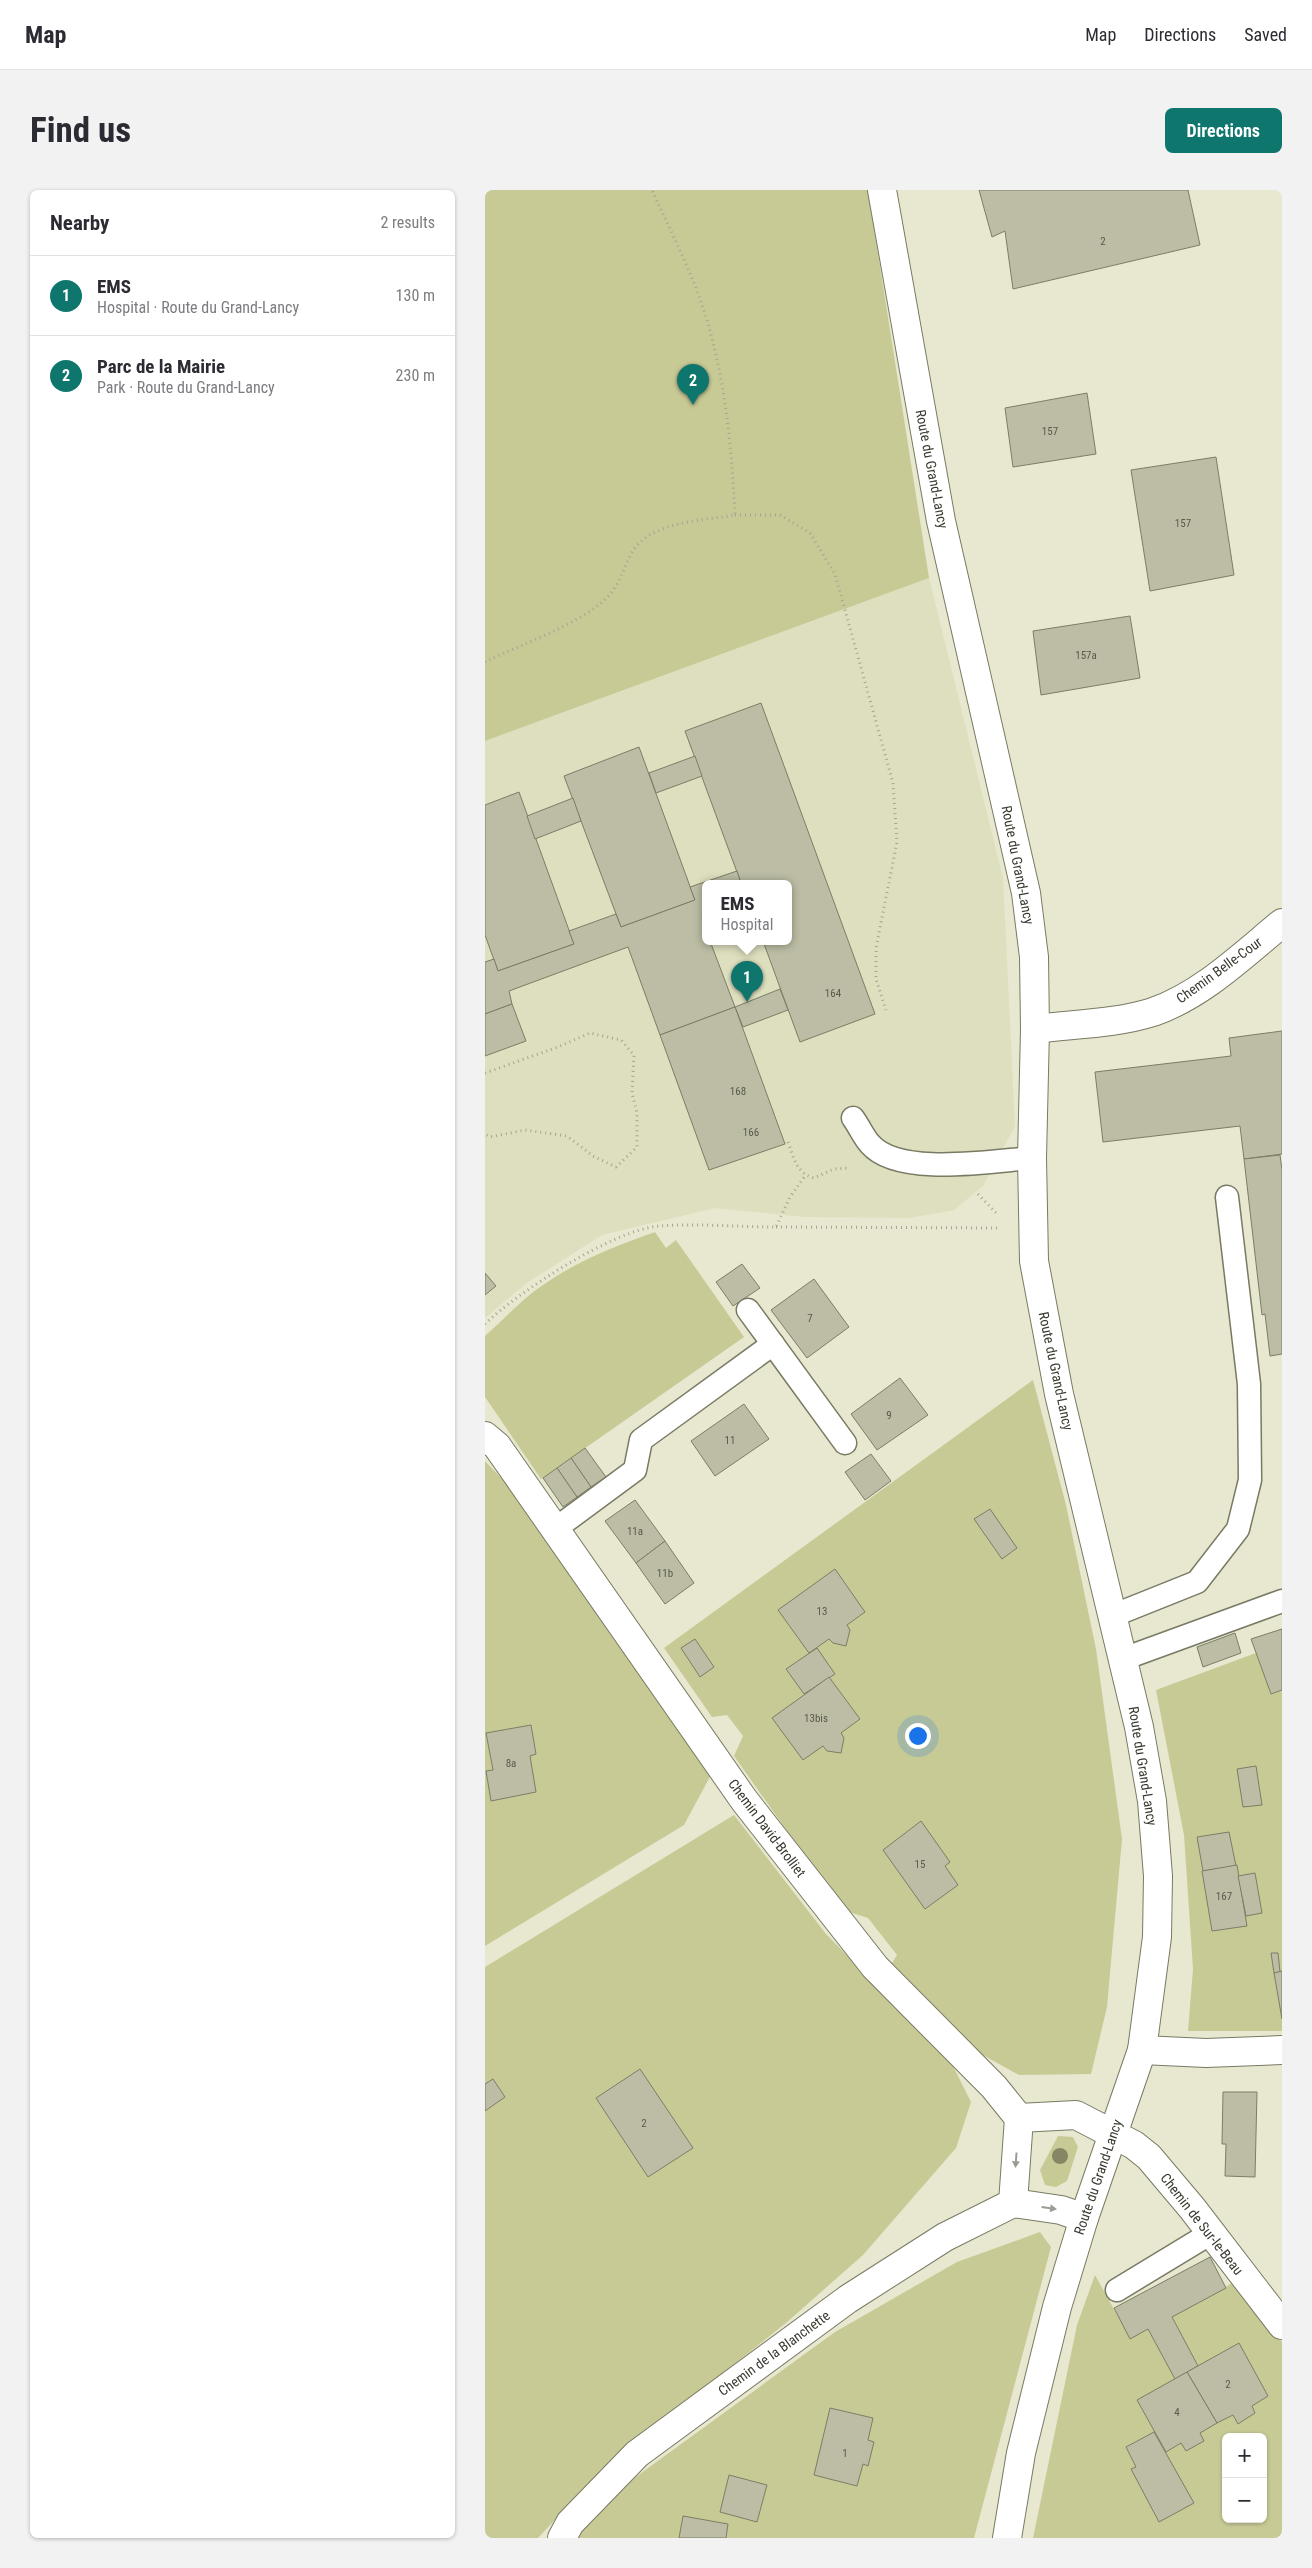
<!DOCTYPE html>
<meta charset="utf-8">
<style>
:root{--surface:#fff;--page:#f2f2f3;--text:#2b2b33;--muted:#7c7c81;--line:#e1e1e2;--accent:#0f766e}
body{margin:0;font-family:"Roboto Condensed",sans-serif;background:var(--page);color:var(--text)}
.controls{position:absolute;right:15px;bottom:15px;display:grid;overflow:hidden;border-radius:8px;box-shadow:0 1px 4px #0004}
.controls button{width:45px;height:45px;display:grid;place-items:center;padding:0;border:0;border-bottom:1px solid var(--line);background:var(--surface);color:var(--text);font:25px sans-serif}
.you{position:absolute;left:432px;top:1545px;width:18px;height:18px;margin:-12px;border:4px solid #fff;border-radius:50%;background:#1a73e8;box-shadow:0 0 0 8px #1a73e833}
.badge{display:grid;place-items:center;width:32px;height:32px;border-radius:50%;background:var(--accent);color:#fff;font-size:16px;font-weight:700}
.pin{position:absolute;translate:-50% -41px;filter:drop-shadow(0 1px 2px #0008)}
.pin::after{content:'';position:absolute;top:26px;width:18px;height:15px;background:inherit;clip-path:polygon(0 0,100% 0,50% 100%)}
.popup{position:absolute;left:217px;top:690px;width:90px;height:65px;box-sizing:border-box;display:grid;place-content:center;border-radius:8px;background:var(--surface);filter:drop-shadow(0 1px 4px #0005);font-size:16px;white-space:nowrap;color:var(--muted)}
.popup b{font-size:19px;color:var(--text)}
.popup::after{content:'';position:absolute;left:50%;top:100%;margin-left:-10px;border:10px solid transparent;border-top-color:var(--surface)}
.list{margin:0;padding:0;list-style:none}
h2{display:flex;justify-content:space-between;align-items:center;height:65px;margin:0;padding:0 20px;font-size:21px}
h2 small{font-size:16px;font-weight:400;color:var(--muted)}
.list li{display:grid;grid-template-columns:32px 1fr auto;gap:15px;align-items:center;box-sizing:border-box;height:80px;padding:0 20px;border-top:1px solid var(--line)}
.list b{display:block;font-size:19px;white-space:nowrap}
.list p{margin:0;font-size:16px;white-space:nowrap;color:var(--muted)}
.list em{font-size:16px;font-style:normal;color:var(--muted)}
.map{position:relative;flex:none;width:797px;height:2348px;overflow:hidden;border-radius:8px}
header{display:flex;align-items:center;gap:30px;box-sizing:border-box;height:70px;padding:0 25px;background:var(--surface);border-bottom:1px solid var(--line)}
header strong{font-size:24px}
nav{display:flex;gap:28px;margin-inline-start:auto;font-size:18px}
.intro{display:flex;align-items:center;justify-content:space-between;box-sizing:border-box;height:120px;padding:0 30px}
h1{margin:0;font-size:35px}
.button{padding:12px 22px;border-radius:8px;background:var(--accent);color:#fff;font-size:18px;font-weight:700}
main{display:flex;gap:30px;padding:0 30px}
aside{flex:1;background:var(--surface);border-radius:8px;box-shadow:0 1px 4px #0004}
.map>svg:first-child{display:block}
</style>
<header>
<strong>Map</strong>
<nav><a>Map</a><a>Directions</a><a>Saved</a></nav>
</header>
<div class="intro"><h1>Find us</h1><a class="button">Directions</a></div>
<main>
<aside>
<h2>Nearby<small>2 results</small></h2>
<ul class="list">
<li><span class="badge">1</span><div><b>EMS</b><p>Hospital · Route du Grand-Lancy</p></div><em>130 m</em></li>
<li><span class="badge">2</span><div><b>Parc de la Mairie</b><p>Park · Route du Grand-Lancy</p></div><em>230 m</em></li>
</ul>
</aside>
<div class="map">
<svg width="797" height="2348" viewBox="0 0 797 2348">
<rect width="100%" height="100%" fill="#e7e8cf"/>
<path fill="#dedfbe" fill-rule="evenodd" d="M444,388l74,300 12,248 -32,60 -29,24 -45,8 -104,-1 -90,-9 -113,27 -74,47 -43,36v-577zM221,693h82v58h-82z"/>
<g fill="#c8ca96" fill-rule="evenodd">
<path d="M0,0h383l61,388 -444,163z"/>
<path d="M170,1042l11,16 10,-8 68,97 -203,142 -56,-82v-61c19,-17 37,-37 58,-51 34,-24 72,-39 112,-53z"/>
<path d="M548,1190l33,125 30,144 26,190 -15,168 -16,67 -72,1 -38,-21 -89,-91 5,-8 -29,-37 -25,-8 -109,-154 9,-20 -16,-21 -15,2 -48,-69z"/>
<path d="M0,1271l42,44 185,268 -28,52 -199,121z"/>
<path d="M771,1463l15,41 11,-4v341h-94l5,-62 -9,-134 -28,-145z"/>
<path d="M249,1625l92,119 124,126 21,42 -15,46 -93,107 -77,68 -182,144 -66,71h-53v-571z"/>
<path d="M573,1946l15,1 5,10 -11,34 -11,6 -11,-2 -5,-15z"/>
<path d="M555,2042l11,15 -77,291h-400l48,-51 213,-155 122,-70z"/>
<path d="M610,2085l35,63 18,-9 27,50 23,-13 -26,-49 64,-36 46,61v196h-249l44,-213zM741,2247h37v82h-37z"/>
</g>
<g fill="#bcbda4" stroke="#7d7d66">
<path d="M494,0h209l12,55 -187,44 -8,-58 -13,6z"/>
<path d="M602,203l9,61 -83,13 -8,-59z"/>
<path d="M731,267l18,118 -84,16 -19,-121z"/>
<path d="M645,426l10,62 -99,17 -8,-64z"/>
<path d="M276,513l114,311 -75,28 -37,-101h25v-58h-47l-56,-152z"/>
<path d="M154,557l56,153 -74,27 -57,-151z"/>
<path d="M210,566l7,20 -46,17 -7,-20z"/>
<path d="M34,602l55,152 -76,27 -13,-36v-130z"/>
<path d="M88,608l8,23 -46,18 -8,-23z"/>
<path d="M252,681l4,12h-35v35l-4,1 4,9v13h4l25,66 -75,28 -32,-88 -119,44 3,13 -27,10v-52l9,-3 4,12 76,-27 -5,-13 47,-17 5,13 74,-27 -5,-13z"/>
<path d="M295,799l8,21 -45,17 -8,-20z"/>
<path d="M27,814l14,37 -41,15v-42z"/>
<path d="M250,817l50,137 -76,26 -49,-135z"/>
<path d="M797,841v123l-38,5 -4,-33 -137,16 -8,-70 136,-16 -2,-18z"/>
<path d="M795,965l2,15v184l-12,2 -5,-42 -3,1 -18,-156z"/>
<path d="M257,1074l18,24 -27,18 -17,-24z"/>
<path d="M0,1083l11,13 -11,9z"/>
<path d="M329,1089l35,48 -42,31 -36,-48z"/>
<path d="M415,1188l28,37 -51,35 -26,-36z"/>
<path d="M259,1214l25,35 -54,37 -24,-35z"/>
<path d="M100,1258l21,29 -15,10 -20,-29z"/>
<path d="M386,1264l20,27 -26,19 -20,-28z"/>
<path d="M86,1268l20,29 -14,10 -20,-29z"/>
<path d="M72,1278l20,29 -14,10 -20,-29z"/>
<path d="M150,1310l30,41 -29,22 -31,-42z"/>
<path d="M505,1319l27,39 -15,11 -28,-40z"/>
<path d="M180,1351l29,42 -29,21 -29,-41z"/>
<path d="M350,1379l30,43 -18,13 3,5 -4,16 -13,-3 -4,-4 -20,14 -31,-43z"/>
<path d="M797,1439v61l-11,4 -20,-55z"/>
<path d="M750,1443l6,20 -38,14 -6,-20z"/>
<path d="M210,1449l19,28 -14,10 -19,-29z"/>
<path d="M332,1458l18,26 -31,20 -18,-25z"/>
<path d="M344,1487l31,42 -19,14 3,5 -3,15 -14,-2 -4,-5 -20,14 -31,-42z"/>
<path d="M46,1535l5,29 -6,2 6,36 -45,9 -5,-30 7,-1 -7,-37z"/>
<path d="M771,1576l6,39 -19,2 -6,-38z"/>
<path d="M436,1631l29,41 -5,4 13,19 -33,24 -42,-59z"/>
<path d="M744,1642l7,34 -33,5 -6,-34z"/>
<path d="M752,1675l10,61 -35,5 -10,-60z"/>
<path d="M770,1683l7,40 -16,3 -8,-40z"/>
<path d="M786,1763h7l2,19 -6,1z"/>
<path d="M797,1781v48l-8,-46z"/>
<path d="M155,1879l53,79 -45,29 -52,-79z"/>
<path d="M8,1889l12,18 -20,14v-27z"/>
<path d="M738,1902h34l-2,85 -30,-1 1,-32h-4z"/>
<path d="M725,2067l16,31 -54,29 26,49 -23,13 -27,-50 -18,10 -16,-31z"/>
<path d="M754,2153l29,53 -16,10 3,7 -17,11 -5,-9 -16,8 -30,-51z"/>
<path d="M702,2182l30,51 -17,10 4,8 -18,10 -5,-8 -15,9 -29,-52z"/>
<path d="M345,2218l43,10 -5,22 6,2 -6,24 -5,-2 -6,22 -43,-11z"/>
<path d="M669,2242l40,71 -35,19 -28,-53 5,-2 -10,-20z"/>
<path d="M244,2285l38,10 -10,37 -37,-10z"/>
<path d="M198,2326l45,8 -2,14h-47z"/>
</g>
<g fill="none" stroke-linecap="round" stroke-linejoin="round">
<defs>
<g id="service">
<path d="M368,928c6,8 10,18 17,26 28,33 122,17 162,14"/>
<path d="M263,1120l97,133"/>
<path d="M70,1339l80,-59 6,-30 132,-96"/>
<path d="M627,1426l85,-34 41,-53 12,-49 -1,-96 -22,-187"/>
<path d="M638,1469l159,-58"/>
<path d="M632,2100l94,-57"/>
</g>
<g id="minor">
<path d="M550,839c39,-5 80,-5 118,-17 49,-17 90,-57 129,-89"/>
<path d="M0,1246l12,10 247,354 131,167 119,120 25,31"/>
<path d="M534,1928l57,-3 58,30 15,12 43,51 90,117"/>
<path d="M528,2013l6,-85"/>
<path d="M77,2348l8,-15 67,-69 211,-155 97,-62 68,-34 48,7 23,8"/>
</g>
<g id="tertiary">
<path d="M397,0l59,331 85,372 8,64 1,72 -3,129 2,103 25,133 80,333 13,74 6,75 -1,61 -15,113 -58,168 -27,89 -36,146 -14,85"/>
<path d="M657,1860l64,3 76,-3"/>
</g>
</defs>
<use href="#service" stroke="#797a63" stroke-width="25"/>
<use href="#minor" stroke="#797a63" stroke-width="30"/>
<use href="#tertiary" stroke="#797a63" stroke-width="30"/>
<g stroke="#a4a592" stroke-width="3" stroke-dasharray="1 4" stroke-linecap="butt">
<path d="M250,325h45l30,18 25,41 58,209 4,59 -21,106v31l10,31"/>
<path d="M0,472c35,-17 87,-35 116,-59 17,-13 21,-31 30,-49 18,-33 70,-33 104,-39 -3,-64 -9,-126 -26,-188 -13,-47 -37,-93 -57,-137"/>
<path d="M0,883l73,-26 32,-14 31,7 13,15 -2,38 5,20v34l-21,20 -23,-11 -26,-20 -42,-6 -35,7 -5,-3"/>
<path d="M303,952c6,16 8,31 26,36l20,-9 14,-1"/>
<path d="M493,1004l20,21"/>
<path d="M291,1037l224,1"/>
<path d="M0,1134c33,-32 128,-94 174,-98 38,-3 79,1 117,1l14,-30 15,-21"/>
</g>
<use href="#service" stroke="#fff" stroke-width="22"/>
<use href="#minor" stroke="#fff" stroke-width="28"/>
<use href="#tertiary" stroke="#fff" stroke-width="28"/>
</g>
<circle fill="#868665" cx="575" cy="1966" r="8"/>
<defs><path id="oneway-solid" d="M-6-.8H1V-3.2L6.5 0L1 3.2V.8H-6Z" transform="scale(1.25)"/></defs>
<g fill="#9c9c97">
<use href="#oneway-solid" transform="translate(531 1970) rotate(94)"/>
<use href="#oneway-solid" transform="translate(564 2018) rotate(8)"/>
</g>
<g text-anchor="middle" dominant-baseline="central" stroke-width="5" stroke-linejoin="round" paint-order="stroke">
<g font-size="11" fill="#595a4c">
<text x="618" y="51">2</text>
<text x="565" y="241">157</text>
<text x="698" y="333">157</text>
<text x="601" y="465">157a</text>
<text x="348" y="803">164</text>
<text x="253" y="901">168</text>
<text x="266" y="942">166</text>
<text x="325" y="1128">7</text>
<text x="404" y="1225">9</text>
<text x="245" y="1250">11</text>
<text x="150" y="1341">11a</text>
<text x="180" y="1383">11b</text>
<text x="337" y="1421">13</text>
<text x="331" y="1528">13bis</text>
<text x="26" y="1573">8a</text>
<text x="435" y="1674">15</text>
<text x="739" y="1706">167</text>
<text x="159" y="1933">2</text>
<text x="743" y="2194">2</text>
<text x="692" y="2222">4</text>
<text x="360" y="2263">1</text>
</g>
<g font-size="14" fill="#38392f" stroke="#fff">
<text transform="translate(447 279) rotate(79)">Route du Grand-Lancy</text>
<text transform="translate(533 675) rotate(79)">Route du Grand-Lancy</text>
<text transform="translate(734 780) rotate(-36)">Chemin Belle-Cour</text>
<text transform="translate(571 1181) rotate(78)">Route du Grand-Lancy</text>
<text transform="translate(658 1576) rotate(81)">Route du Grand-Lancy</text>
<text transform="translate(282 1638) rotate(53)">Chemin David-Brolliet</text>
<text transform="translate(613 1987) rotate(-71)">Route du Grand-Lancy</text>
<text transform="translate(717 2034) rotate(52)">Chemin de Sur-le-Beau</text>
<text transform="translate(289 2163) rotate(-36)">Chemin de la Blanchette</text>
</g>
</g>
</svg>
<div class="controls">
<button>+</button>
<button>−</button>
</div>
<div class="you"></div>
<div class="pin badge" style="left:262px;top:812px">1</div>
<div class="popup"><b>EMS</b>Hospital</div>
<div class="pin badge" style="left:208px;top:215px">2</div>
</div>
</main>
